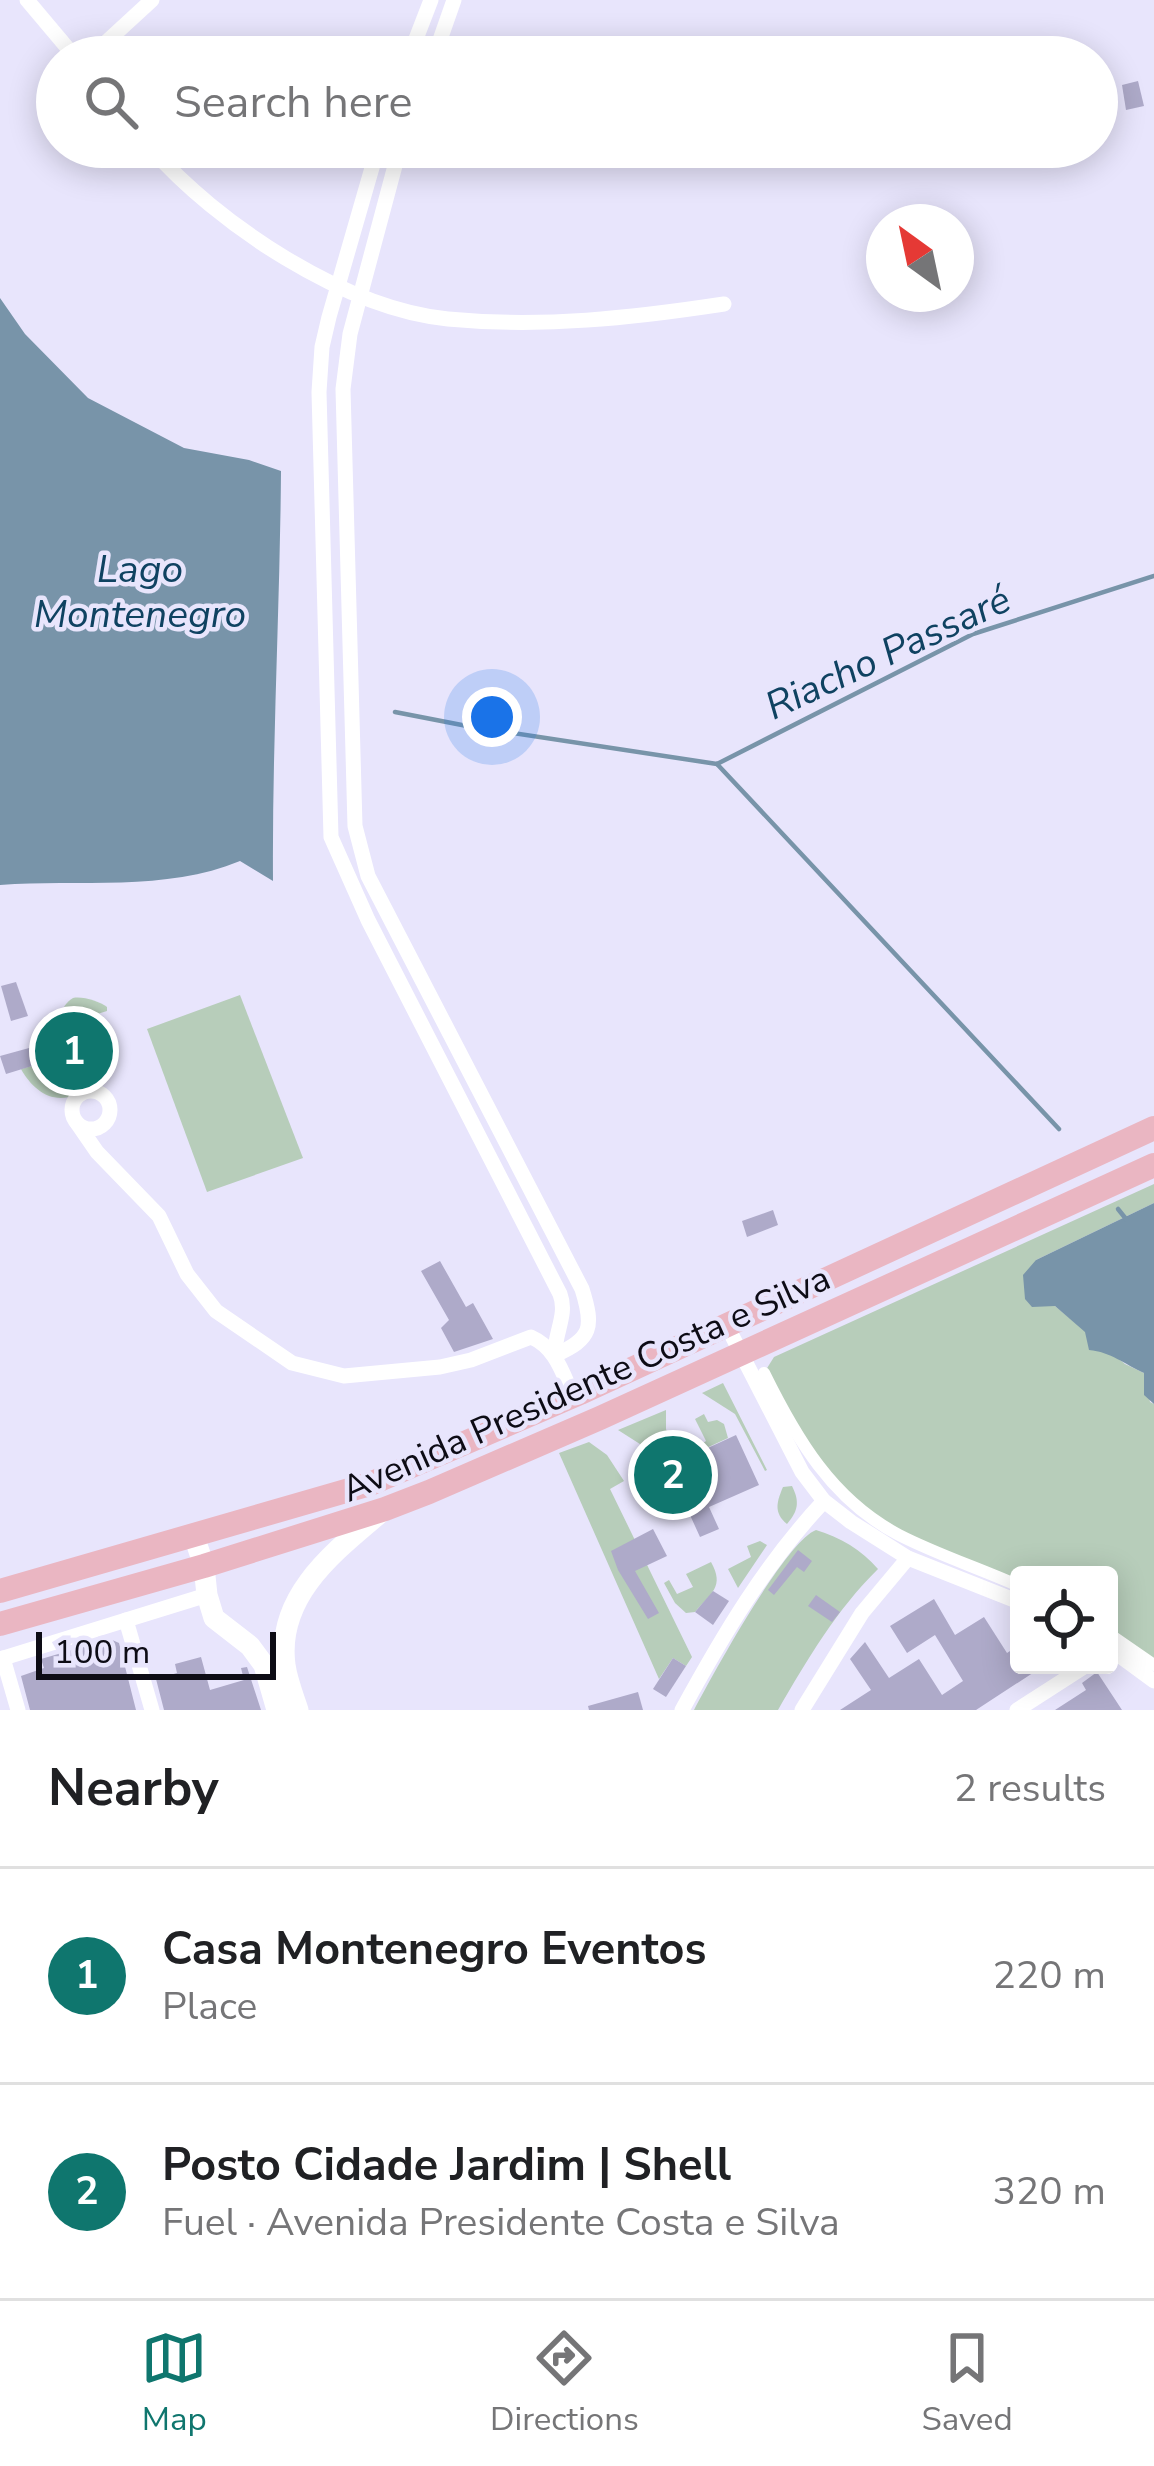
<!DOCTYPE html>
<meta charset="utf-8">
<style>
:root{--surface:#fff;--page:#f2f2f2;--text:#202124;--muted:#757577;--line:#e0e0e0;--accent:#0f766e}
body{margin:0;font-family:"Nunito Sans",sans-serif;background:var(--page);color:var(--text)}
.controls{position:absolute;right:36px;bottom:36px;display:grid;overflow:hidden;border-radius:12px;box-shadow:0 6px 30px #0003}
.controls button{width:108px;height:108px;display:grid;place-items:center;padding:0;border:0;border-bottom:3px solid var(--line);background:var(--surface);color:var(--text);font:60px sans-serif}
.compass{position:absolute;left:866px;top:204px;width:108px;height:108px;border-radius:50%;background:var(--surface);box-shadow:0 6px 30px #0003;rotate:327deg}
.scale{position:absolute;left:36px;bottom:30px;width:240px;box-sizing:border-box;padding-left:12px;border:6px solid #0d0c15;border-top:0;font-size:33px;line-height:42px;white-space:nowrap;color:#0d0c15;-webkit-text-stroke:9px #e8e5fc;paint-order:stroke}
.you{position:absolute;left:492px;top:717px;width:42px;height:42px;margin:-30px;border:9px solid #fff;border-radius:50%;background:#1a73e8;box-shadow:0 0 0 18px #1a73e833}
.badge{display:grid;place-items:center;width:78px;height:78px;border-radius:50%;background:var(--accent);color:#fff;font-size:39px;font-weight:700}
.pin{position:absolute;translate:-50% -50%;border:6px solid #fff;box-shadow:0 3px 12px #0006}
.list{margin:0;padding:0;list-style:none}
h2{display:flex;justify-content:space-between;align-items:center;height:156px;margin:0;padding:0 48px;font-size:51px}
h2 small{font-size:39px;font-weight:400;color:var(--muted)}
.list li{display:grid;grid-template-columns:78px 1fr auto;gap:36px;align-items:center;box-sizing:border-box;height:216px;padding:0 48px;border-top:3px solid var(--line)}
.list b{display:block;font-size:45px;white-space:nowrap}
.list p{margin:0;font-size:39px;white-space:nowrap;color:var(--muted)}
.list em{font-size:39px;font-style:normal;color:var(--muted)}
.icon{flex:none;width:66px;height:66px;fill:none;stroke:currentColor;stroke-width:2;stroke-linecap:round;stroke-linejoin:round}
.map{position:relative;flex:none;width:1154px;height:1710px;overflow:hidden}
.search{position:absolute;background:var(--surface);box-shadow:0 6px 30px #0003;left:36px;right:36px;top:36px;height:132px;display:flex;align-items:center;gap:30px;box-sizing:border-box;padding:0 42px;border-radius:66px;color:var(--muted);font-size:45px}
.sheet{height:588px;background:var(--surface)}
nav{display:flex;justify-content:space-around;align-items:center;box-sizing:border-box;height:168px;border-top:3px solid var(--line);background:var(--surface);font-size:33px;color:var(--muted)}
nav a{display:grid;justify-items:center;gap:6px}
nav .on{color:var(--accent)}
.map>svg:first-child{display:block}
</style>
<div class="map">
<svg width="1154" height="1710" viewBox="0 0 1154 1710">
<rect width="100%" height="100%" fill="#e8e5fc"/>
<g fill="#b7cdba">
<path d="M240,995l63,163 -96,34 -60,-163z"/>
<path d="M73,998c10,-2 27,4 34,9v4l-42,13c-7,-9 -1,-21 8,-26z"/>
<path d="M39,1064l4,16 7,7 20,-8 2,12 -3,6c-21,5 -38,-10 -48,-28z"/>
<path d="M1154,1184v19l-118,57 19,46 70,58 19,9 6,29 4,2v261l-45,-31v-59h-90v11l-123,-52 -68,-55 -64,-106 10,-16z"/>
<path d="M723,1383l44,87 -2,1 -30,-57 -33,-21z"/>
<path d="M666,1410v19l6,19 -7,12 -47,-30z"/>
<path d="M704,1414l4,8 9,-2 7,4 4,14 -26,12 -3,-4 7,-5 -11,-22z"/>
<path d="M589,1442l18,13 17,26 -14,8 82,168 -6,9 -13,-8 -14,21 -100,-226z"/>
<path d="M792,1486c8,16 6,25 -5,38 -14,-11 -10,-23 -4,-37z"/>
<path d="M816,1530c24,7 46,20 62,39 -41,40 -71,91 -100,141h-84c18,-34 91,-168 122,-180z"/>
<path d="M760,1541l7,4 -29,43 -10,-19 23,-12 -4,-11z"/>
<path d="M711,1562c14,25 0,31 -16,50l-9,1 -11,-10 -11,-20 5,-3 8,14 16,-7 -7,-13z"/>
</g>
<g fill="#7894a9">
<path d="M0,298l25,36 63,64 96,50 65,12 32,11c-1,137 -9,273 -8,410l-33,-20c-74,31 -162,18 -240,24z"/>
<path d="M1154,1203v201l-10,-9v-22c-20,-9 -33,-21 -55,-23l-4,-18 -30,-26 -23,1 -7,-8 -2,-24 13,-15z"/>
</g>
<g fill="none" stroke-linecap="round" stroke-linejoin="round">
<g stroke="#7894a9" stroke-width="4.5">
<path d="M395,712l72,14 250,38"/>
<path d="M717,764l342,365"/>
<path d="M717,764l256,-130 181,-58"/>
<path d="M1118,1209l8,10"/>
</g>
</g>
<g fill="#aeaac9">
<path d="M1138,81l6,25 -18,4 -4,-25z"/>
<path d="M16,982l12,34 -17,5 -10,-35z"/>
<path d="M96,1015l14,52 -59,17 -6,-22 -39,12 -6,-18 40,-11 -4,-13z"/>
<path d="M773,1210l5,15 -31,12 -5,-16z"/>
<path d="M440,1261l26,46 7,-4 20,36 -39,13 -13,-24 8,-8 -28,-49z"/>
<path d="M736,1435l23,50 -50,22 10,22 -19,8 -35,-77 19,-8 2,6z"/>
<path d="M653,1529l14,27 -32,15 24,42 -11,6 -30,-49 -7,-19z"/>
<path d="M798,1550l14,11 -8,11 -7,-5 -23,28 -6,-5z"/>
<path d="M713,1591l16,10 -16,24 -18,-13z"/>
<path d="M816,1595l24,17 -8,10 -24,-16z"/>
<path d="M934,1599l21,36 29,-18 23,36 12,-8v20h26l-69,45h-136l31,-20 -21,-31 15,-17 24,36 30,-19 23,36 21,-14 -28,-46 -28,18 -17,-27z"/>
<path d="M110,1639l9,4 17,67h-106l-9,-34 23,-8 -3,-9z"/>
<path d="M201,1657l9,33 34,-10 -3,-12 6,-1 14,43h-97l-8,-31 21,-6 -2,-9z"/>
<path d="M673,1658l13,8 -20,31 -13,-8z"/>
<path d="M1097,1672l25,38h-67l31,-20 -4,-7z"/>
<path d="M638,1692l5,18h-54l-1,-4z"/>
</g>
<g fill="none" stroke-linecap="round" stroke-linejoin="round">
<g stroke="#fff" stroke-width="12">
<path d="M764,1373c32,65 68,127 135,162 39,20 80,33 120,51"/>
<path d="M1109,1634l45,31"/>
</g>
<g stroke="#fff" stroke-width="15">
<path d="M27,0l48,57"/>
<path d="M90,57l62,-57"/>
<path d="M409,57l22,-57"/>
<path d="M434,57l20,-57"/>
<path d="M150,147c67,77 195,162 298,172 94,9 184,-1 276,-15"/>
<path d="M378,147l-49,170 -7,30 -3,45 12,445 37,83 192,374c8,21 -6,39 -5,61"/>
<path d="M400,147l-50,187 -7,55 12,437 13,50 214,413c12,38 10,50 -27,66"/>
<circle cx="91" cy="1110" r="19"/>
<path d="M77,1123l20,29 62,64 28,58 29,37 76,52 52,13 96,-9 31,-7 60,-23c25,11 31,35 42,59"/>
<path d="M727,1326l75,146 22,29 27,21 57,36 111,44"/>
<path d="M126,1620l26,90"/>
<path d="M1109,1648l45,33"/>
<path d="M3,1658l15,52"/>
<path d="M0,1659l207,-64"/>
<path d="M682,1710c41,-75 83,-146 142,-209"/>
<path d="M802,1710l60,-97 46,-55"/>
<path d="M1017,1710l70,-45"/>
</g>
<g stroke="#fff" stroke-width="21">
<path d="M194,1536l10,30 3,29 7,23 36,28 14,19 13,45"/>
<path d="M298,1710c-5,-15 -11,-30 -13,-45 -9,-69 49,-113 95,-152"/>
</g>
<g stroke="#eab6c2" stroke-width="24">
<path d="M0,1591l370,-107 210,-91 574,-265"/>
<path d="M0,1624l204,-58 181,-57 44,-17 171,-74 554,-253"/>
</g>
</g>
<g text-anchor="middle" dominant-baseline="central" stroke-width="9" stroke-linejoin="round" paint-order="stroke">
<g font-size="36" fill="#0d0c15" stroke="#e8e5fc">
<text transform="translate(586 1384) rotate(-24)">Avenida Presidente Costa e Silva</text>
</g>
<g font-size="39" font-style="italic" fill="#0f4261" stroke="#e8e5fc">
<text x="140" y="569">Lago<tspan x="140" dy="45">Montenegro</tspan></text>
<text transform="translate(888 653) rotate(-25)">Riacho Passaré</text>
</g>
</g>
</svg>
<div class="controls">
<button><svg class="icon" aria-label="locate" viewBox="0 0 24 24"><circle cx="12" cy="12" r="6"/><path d="M12 2v4M12 18v4M2 12h4M18 12h4"/></svg></button>
</div>
<svg class="compass" viewBox="-18 -18 36 36"><path d="M0-13l5 13h-10z" fill="#e53935"/><path d="M0 13l5-13h-10z" fill="#757577"/></svg>
<div class="scale">100 m</div>
<div class="you"></div>
<div class="pin badge" style="left:74px;top:1051px">1</div>
<div class="pin badge" style="left:673px;top:1475px">2</div>
<div class="search"><svg class="icon" aria-label="search" viewBox="0 0 24 24"><circle cx="10" cy="10" r="6"/><path d="M15 15l6 6"/></svg>Search here</div>
</div>
<section class="sheet">
<h2>Nearby<small>2 results</small></h2>
<ul class="list">
<li><span class="badge">1</span><div><b>Casa Montenegro Eventos</b><p>Place</p></div><em>220 m</em></li>
<li><span class="badge">2</span><div><b>Posto Cidade Jardim | Shell</b><p>Fuel · Avenida Presidente Costa e Silva</p></div><em>320 m</em></li>
</ul>
</section>
<nav>
<a class="on"><svg class="icon" aria-label="map" viewBox="0 0 24 24"><path d="M3 6l6-2 6 2 6-2v14l-6 2-6-2-6 2zM9 4v14M15 6v14"/></svg>Map</a>
<a><svg class="icon" aria-label="directions" viewBox="0 0 24 24"><path d="M12 3l9 9-9 9-9-9zM9 14v-3h6M13 9l2 2-2 2"/></svg>Directions</a>
<a><svg class="icon" aria-label="saved" viewBox="0 0 24 24"><path d="M7 4h10v16l-5-4-5 4z"/></svg>Saved</a>
</nav>
